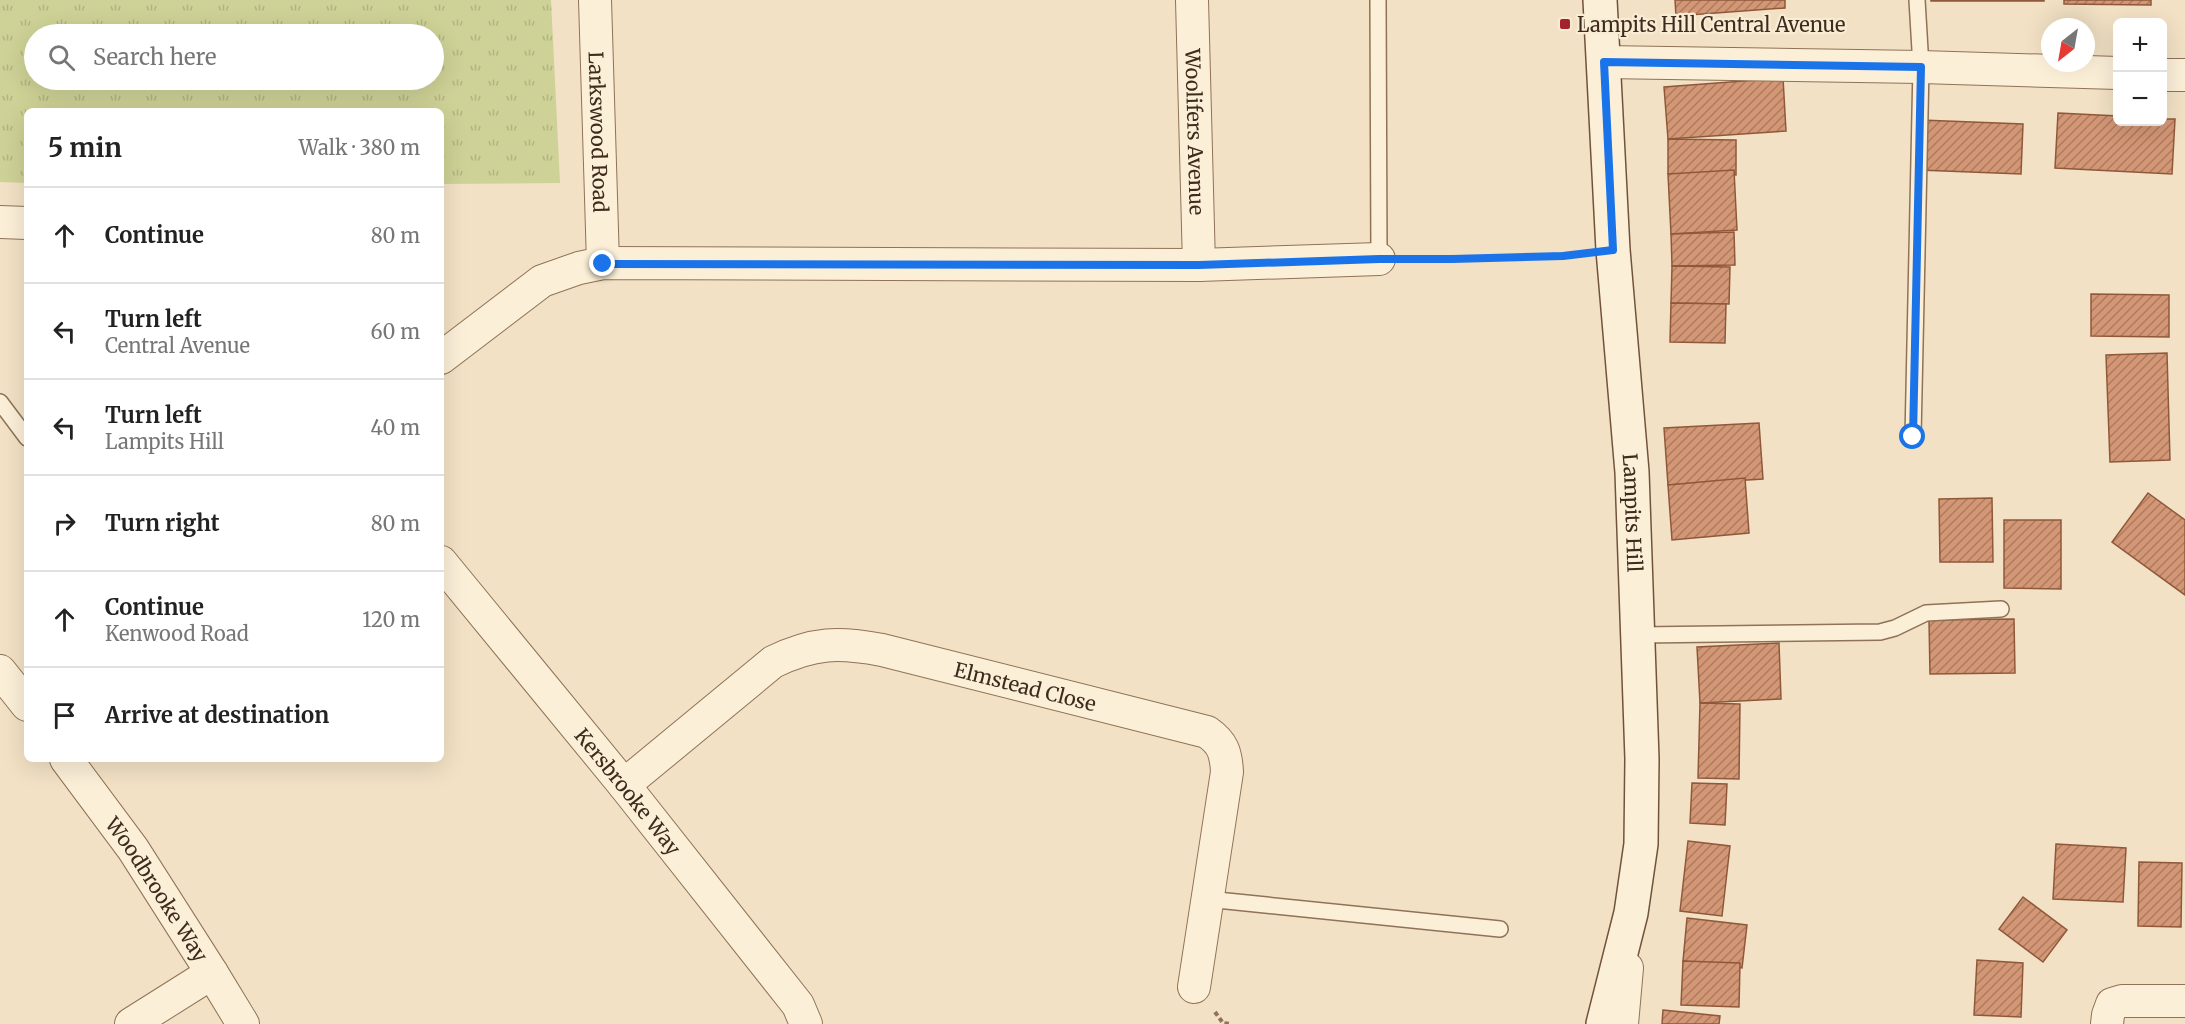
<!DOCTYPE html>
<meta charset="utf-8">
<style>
:root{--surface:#fff;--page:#f2f2f2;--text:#222;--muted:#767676;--line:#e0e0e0}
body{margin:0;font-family:Merriweather,serif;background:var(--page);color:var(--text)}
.controls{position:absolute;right:18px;top:18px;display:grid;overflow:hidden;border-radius:9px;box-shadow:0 6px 24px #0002}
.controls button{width:54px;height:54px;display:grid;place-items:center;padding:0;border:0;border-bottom:2px solid var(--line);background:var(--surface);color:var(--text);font:30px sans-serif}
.compass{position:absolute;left:2041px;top:18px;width:54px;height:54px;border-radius:50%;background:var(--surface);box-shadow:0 6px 24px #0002;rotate:211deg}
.stop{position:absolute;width:18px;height:18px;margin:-14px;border:4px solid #1a73e8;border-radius:50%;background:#fff}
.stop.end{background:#1a73e8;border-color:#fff;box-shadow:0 2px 6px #0008}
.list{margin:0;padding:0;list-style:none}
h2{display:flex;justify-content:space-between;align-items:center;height:78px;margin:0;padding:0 24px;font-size:26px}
h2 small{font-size:20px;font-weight:400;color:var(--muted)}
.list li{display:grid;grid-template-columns:39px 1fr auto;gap:18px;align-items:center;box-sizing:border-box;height:96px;padding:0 24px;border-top:2px solid var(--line)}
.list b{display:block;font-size:22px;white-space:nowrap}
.list p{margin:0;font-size:20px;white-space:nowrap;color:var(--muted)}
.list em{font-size:20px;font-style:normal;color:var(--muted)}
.icon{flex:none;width:33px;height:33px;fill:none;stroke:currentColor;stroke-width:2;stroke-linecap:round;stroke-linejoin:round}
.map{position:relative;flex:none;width:2185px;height:1024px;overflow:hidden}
.search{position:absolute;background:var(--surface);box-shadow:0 6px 24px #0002;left:24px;top:24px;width:420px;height:66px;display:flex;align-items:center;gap:15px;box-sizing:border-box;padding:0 21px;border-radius:33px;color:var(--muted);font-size:22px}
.panel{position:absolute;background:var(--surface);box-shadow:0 6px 24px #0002;left:24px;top:108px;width:420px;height:654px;border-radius:9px}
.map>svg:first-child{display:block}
</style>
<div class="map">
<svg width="2185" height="1024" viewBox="0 0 2185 1024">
<defs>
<pattern id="park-tufts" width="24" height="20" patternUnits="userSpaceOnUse" patternTransform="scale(1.5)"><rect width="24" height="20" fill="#ced296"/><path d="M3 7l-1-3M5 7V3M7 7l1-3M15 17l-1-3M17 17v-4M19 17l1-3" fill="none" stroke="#b2b481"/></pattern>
<pattern id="building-hatch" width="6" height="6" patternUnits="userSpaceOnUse" patternTransform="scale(1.5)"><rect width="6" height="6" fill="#d49776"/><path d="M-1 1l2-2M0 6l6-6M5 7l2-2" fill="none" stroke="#ad7b60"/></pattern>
</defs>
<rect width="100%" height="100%" fill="#f2e1c4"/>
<path fill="url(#park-tufts)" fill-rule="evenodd" d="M0,0h551l9,183 -119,1v-73h-414v72l-27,-1zM34,34h400v46h-400z"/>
<g fill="url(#building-hatch)" stroke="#90583b" stroke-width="1.5">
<path d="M1675,0h110v8l-109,8z"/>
<rect x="1931" y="0" width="113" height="1"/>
<path d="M2064,0h87v5l-87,-1z"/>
<path d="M1783,78l3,53 -118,8 -4,-52z"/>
<path d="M2058,113l60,3v6h44v-3h13l-3,55 -117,-6z"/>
<path d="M1921,120l102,4 -2,50 -102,-4z"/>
<path d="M1668,139l68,1v35l-68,-1z"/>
<path d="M1734,170l3,60 -66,4 -3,-60z"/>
<path d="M1734,232l1,33 -63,1 -1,-32z"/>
<path d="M1672,266l58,1 -1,37 -58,-1z"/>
<path d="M2091,294l78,1v42l-78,-1z"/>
<path d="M1671,303l55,1 -1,39 -55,-1z"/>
<path d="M2167,353l3,107 -60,2 -4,-107z"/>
<path d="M1759,423l4,56 -95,6 -4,-57z"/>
<path d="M1745,478l4,55 -77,7 -4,-55z"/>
<path d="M2148,493l37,27v75l-73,-53z"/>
<path d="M1992,498l1,64h-53l-1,-63z"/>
<path d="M2004,520h57v69l-57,-1z"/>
<path d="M2014,619l1,54 -85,1 -1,-54z"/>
<path d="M1779,643l2,56 -81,4 -3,-56z"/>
<path d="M1700,703l40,1 -1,75 -41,-1z"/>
<path d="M1692,783l35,1 -2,41 -35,-2z"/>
<path d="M1688,841l42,5 -8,70 -42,-5z"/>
<path d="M2056,844l70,4 -3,54 -70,-3z"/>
<path d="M2139,862l43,1 -1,64 -43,-1z"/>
<path d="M2023,897l44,33 -24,32 -44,-33z"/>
<path d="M1687,918l60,7 -5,43 -59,-7z"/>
<path d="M1977,960l46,3 -2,54 -47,-2z"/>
<path d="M1683,961l57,2 -1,44 -58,-2z"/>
<path d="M1663,1010l57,6 -1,8h-57z"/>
</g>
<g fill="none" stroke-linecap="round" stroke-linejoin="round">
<defs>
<g id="service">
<path d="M1378,0l1,259"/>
<path d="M0,402l27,36"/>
<path d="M1913,437l8,-370 -4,-67"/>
<path d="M1639,635l241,-3 15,-4 31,-15 75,-4"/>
<path d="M1207,899l293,30"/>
</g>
<g id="minor">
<path id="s1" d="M595,0l8,263"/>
<path id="s2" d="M1192,0l7,265"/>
<path d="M1604,62l317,5 197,6"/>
<path d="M2162,75h23"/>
<path d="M0,222l27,1"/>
<path d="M441,358l101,-77 37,-13 24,-5 596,2 180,-6"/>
<path id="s3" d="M441,562l183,223 174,220 8,19"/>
<path d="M0,671l27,34"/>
<path id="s4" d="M66,759l67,90 79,124 31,51"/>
<path id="s5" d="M624,785l149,-123c41,-20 66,-20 109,-12l325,82c16,11 19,21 20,40l-33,215"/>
<path d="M131,1024l81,-51"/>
<path d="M1622,1024l5,-56"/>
<path d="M2107,1024l1,-9 4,-11 10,-3h63"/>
</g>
<g id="secondary">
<path id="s6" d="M1600,0l13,250 19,222 10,287 -1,85 -10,69 -28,111"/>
</g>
</defs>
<use href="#service" stroke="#8f7258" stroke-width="18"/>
<use href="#minor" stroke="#8f7258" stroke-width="34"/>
<use href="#secondary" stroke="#71533b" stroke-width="36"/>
<g stroke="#8f7258" stroke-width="4" stroke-dasharray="4.5 3" stroke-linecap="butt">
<path d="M1410,259l170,-5"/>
<path d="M1215,1012l8,11 7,1"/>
</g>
<use href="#service" stroke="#fcefd8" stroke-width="15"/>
<use href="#minor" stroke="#fcefd8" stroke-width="32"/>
<use href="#secondary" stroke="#fcefd8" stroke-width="33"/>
</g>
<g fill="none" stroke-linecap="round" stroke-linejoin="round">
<path stroke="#1a73e8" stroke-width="8" d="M603,264l596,1 180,-6h73l111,-3 50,-6 -9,-188 317,5 -8,370"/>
</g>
<rect fill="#a4222b" stroke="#f9ecd4" stroke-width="2" x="1559" y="18" width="12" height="12" rx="3"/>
<g text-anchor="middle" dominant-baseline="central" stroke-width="4.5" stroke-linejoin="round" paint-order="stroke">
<g font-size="20" fill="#3d2b1d" stroke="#f9ecd4" text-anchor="start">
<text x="1577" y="24">Lampits Hill Central Avenue</text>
</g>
<g font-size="20" fill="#3d2b1d" stroke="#f9ecd4">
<text stroke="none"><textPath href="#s1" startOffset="132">Larkswood Road</textPath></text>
<text stroke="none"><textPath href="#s2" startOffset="132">Woolifers Avenue</textPath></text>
<text stroke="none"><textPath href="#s6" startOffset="514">Lampits Hill</textPath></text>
<text stroke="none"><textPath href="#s5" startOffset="453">Elmstead Close</textPath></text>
<text stroke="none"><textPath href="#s3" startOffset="296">Kersbrooke Way</textPath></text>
<text stroke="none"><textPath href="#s4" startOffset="159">Woodbrooke Way</textPath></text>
</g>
</g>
</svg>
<div class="controls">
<button>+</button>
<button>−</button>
</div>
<svg class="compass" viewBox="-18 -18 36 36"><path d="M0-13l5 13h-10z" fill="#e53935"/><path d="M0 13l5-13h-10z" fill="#767676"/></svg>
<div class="stop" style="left:1913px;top:437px"></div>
<div class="stop end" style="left:603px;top:264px"></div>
<div class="search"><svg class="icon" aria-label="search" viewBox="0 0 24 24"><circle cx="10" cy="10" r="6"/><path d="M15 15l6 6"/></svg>Search here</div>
<section class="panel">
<h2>5 min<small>Walk · 380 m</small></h2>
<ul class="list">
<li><svg class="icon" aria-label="ahead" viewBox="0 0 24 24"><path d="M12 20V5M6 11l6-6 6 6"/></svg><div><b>Continue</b></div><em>80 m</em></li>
<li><svg class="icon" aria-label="left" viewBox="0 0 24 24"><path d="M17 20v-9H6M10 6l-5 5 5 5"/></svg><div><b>Turn left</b><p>Central Avenue</p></div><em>60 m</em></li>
<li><svg class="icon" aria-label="left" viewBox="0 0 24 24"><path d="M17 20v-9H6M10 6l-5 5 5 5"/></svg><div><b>Turn left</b><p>Lampits Hill</p></div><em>40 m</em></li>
<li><svg class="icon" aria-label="right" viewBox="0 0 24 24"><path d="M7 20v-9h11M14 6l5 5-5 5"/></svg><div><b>Turn right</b></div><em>80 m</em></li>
<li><svg class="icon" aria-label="ahead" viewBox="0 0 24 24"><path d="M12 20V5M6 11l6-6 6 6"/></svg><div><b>Continue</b><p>Kenwood Road</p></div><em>120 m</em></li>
<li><svg class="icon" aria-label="arrive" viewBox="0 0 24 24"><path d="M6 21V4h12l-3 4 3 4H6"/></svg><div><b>Arrive at destination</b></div></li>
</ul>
</section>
</div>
